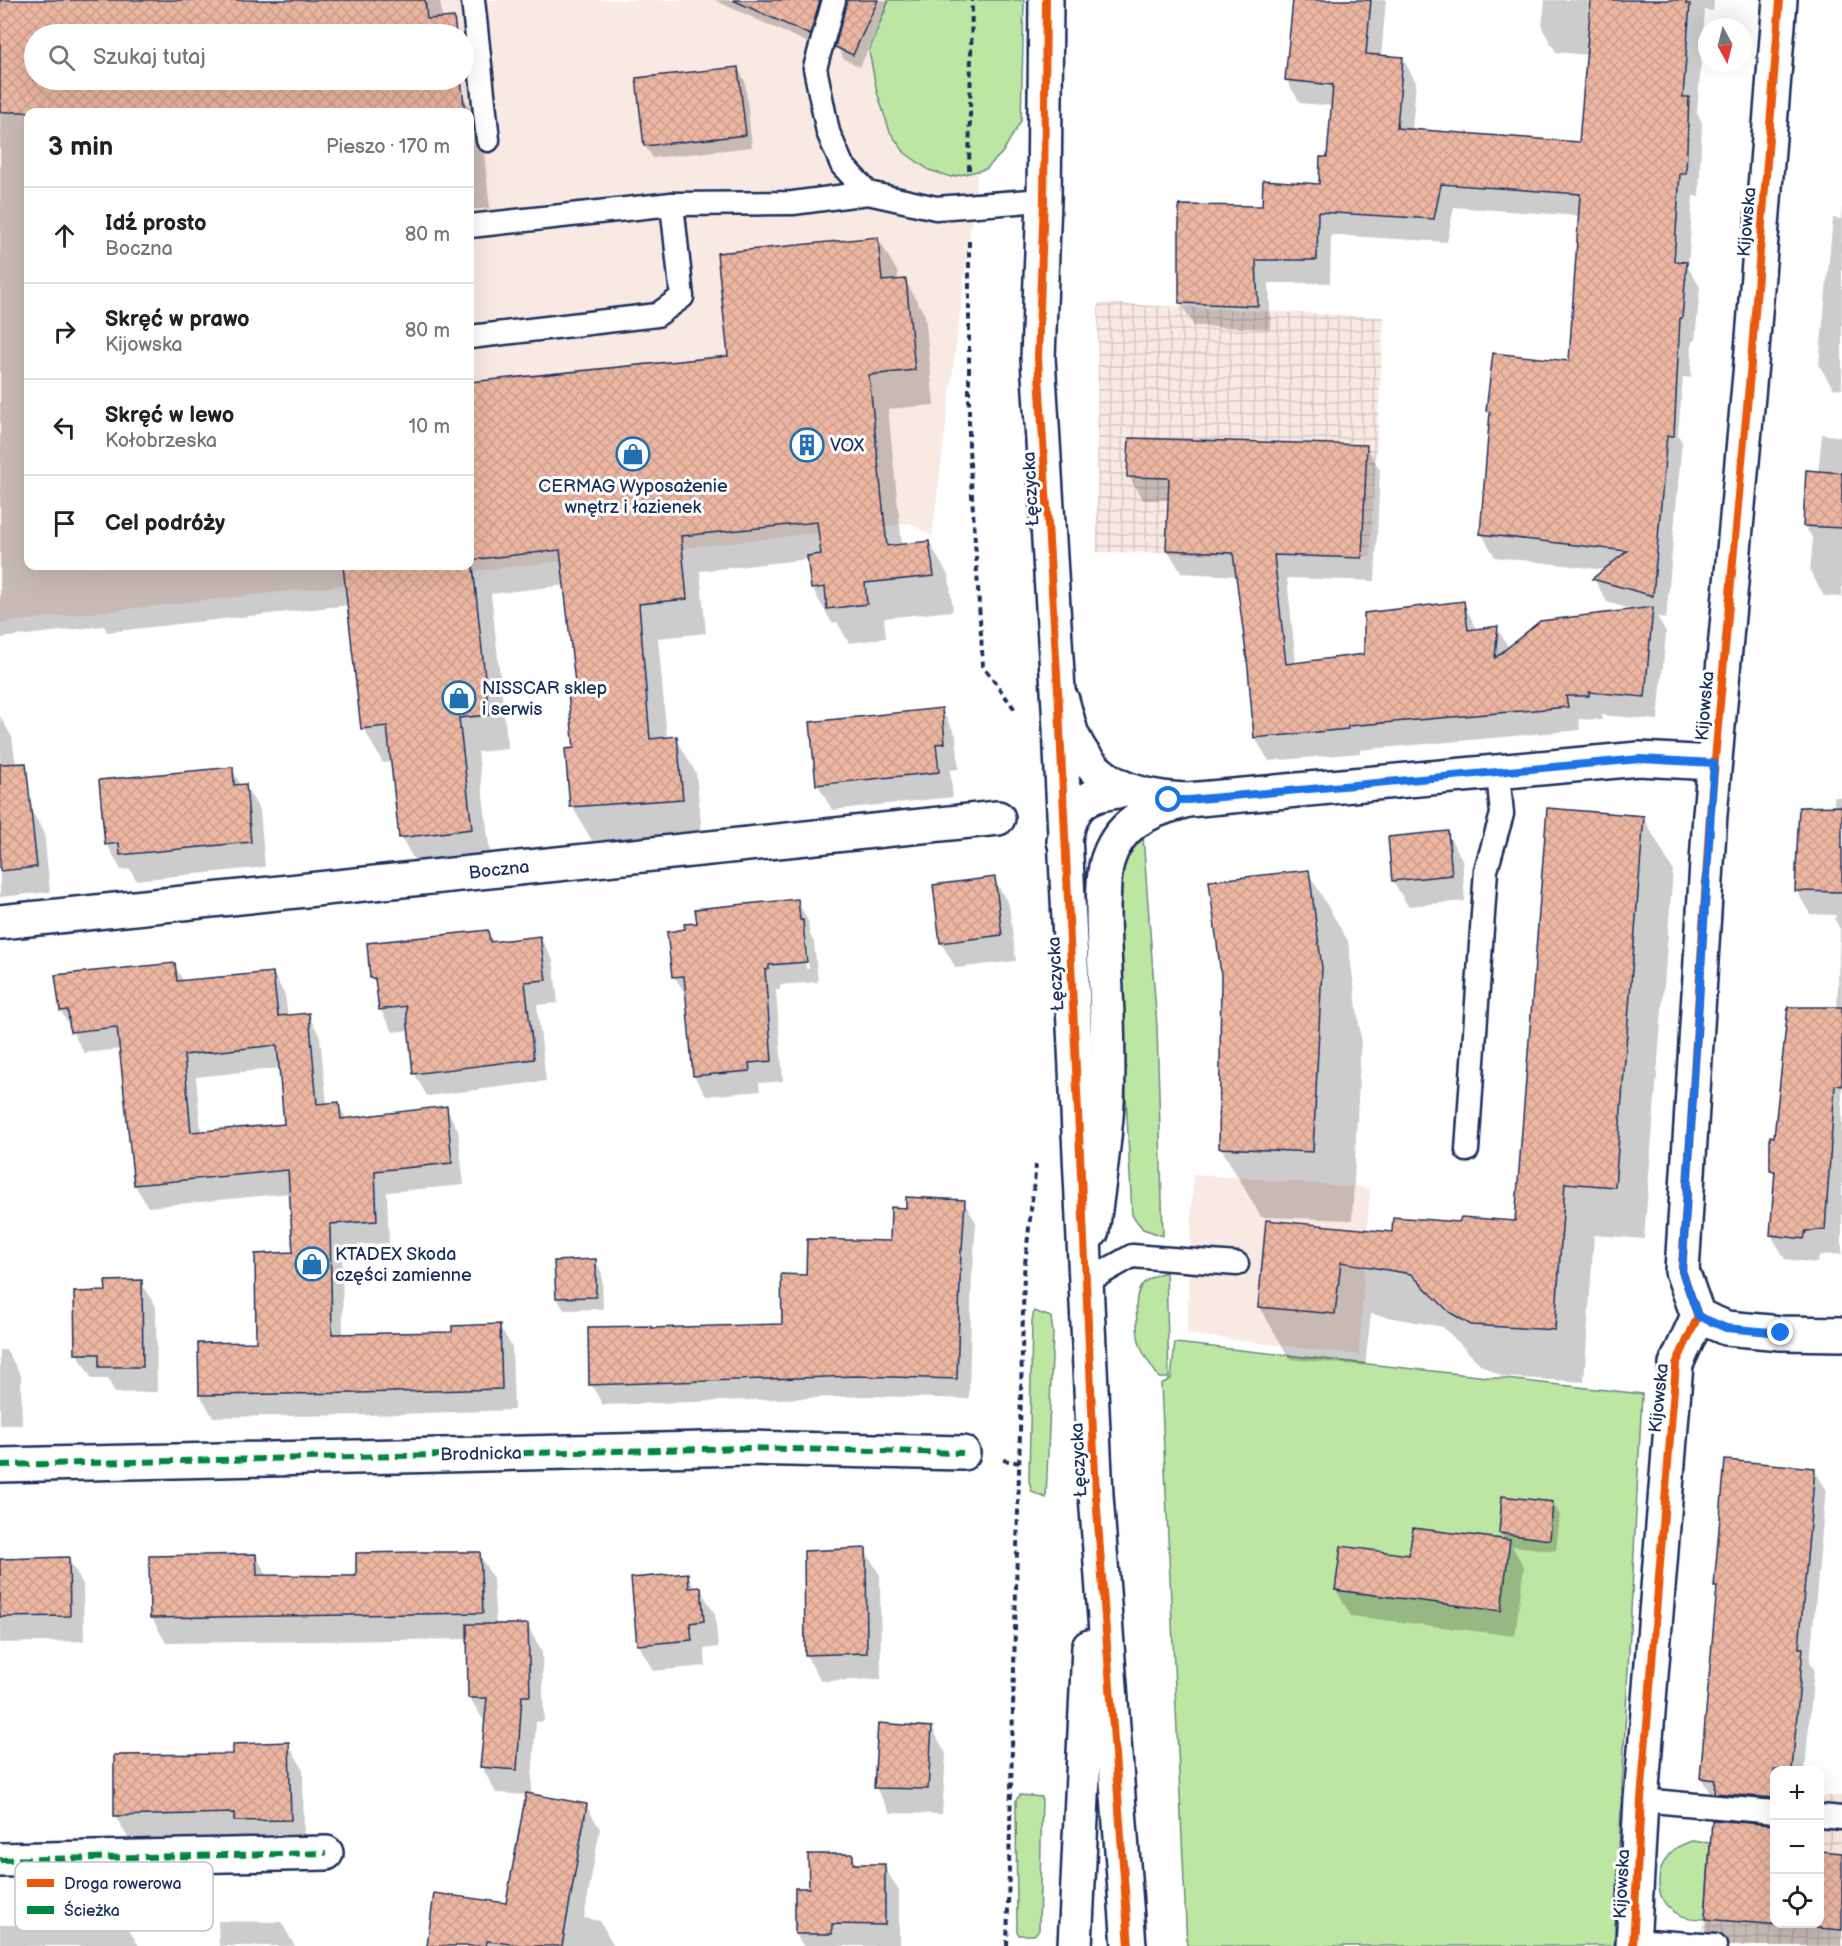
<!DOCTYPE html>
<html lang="pl">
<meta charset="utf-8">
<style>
:root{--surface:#fff;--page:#f2f2f2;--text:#222;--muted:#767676;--line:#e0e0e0}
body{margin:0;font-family:"Balsamiq Sans",sans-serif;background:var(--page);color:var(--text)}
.controls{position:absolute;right:18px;bottom:18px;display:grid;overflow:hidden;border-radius:12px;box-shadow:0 6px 24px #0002}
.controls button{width:54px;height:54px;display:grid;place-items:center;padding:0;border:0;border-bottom:2px solid var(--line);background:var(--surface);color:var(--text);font:30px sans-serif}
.compass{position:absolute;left:1698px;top:18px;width:54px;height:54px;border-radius:50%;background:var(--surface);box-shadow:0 6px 24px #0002;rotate:173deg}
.stop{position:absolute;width:18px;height:18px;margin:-14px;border:4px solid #1a73e8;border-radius:50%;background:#fff}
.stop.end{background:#1a73e8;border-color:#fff;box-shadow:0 2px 6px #0008}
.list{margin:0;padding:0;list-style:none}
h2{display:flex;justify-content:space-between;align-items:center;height:78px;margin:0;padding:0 24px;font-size:26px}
h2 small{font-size:20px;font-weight:400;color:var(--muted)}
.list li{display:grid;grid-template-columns:39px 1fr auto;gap:18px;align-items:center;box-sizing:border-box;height:96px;padding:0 24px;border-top:2px solid var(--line)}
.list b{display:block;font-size:22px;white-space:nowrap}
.list p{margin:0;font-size:20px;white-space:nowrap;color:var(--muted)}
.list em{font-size:20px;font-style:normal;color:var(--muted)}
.icon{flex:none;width:33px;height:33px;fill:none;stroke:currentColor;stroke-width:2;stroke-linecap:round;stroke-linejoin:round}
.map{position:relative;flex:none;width:1842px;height:1946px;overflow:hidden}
.search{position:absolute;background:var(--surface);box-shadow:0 6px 24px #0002;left:24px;top:24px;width:450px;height:66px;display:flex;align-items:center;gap:15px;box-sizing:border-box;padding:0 21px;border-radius:33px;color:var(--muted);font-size:22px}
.panel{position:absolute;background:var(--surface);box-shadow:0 6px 24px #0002;left:24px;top:108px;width:450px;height:462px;border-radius:12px}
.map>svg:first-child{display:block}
</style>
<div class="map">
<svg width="1842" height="1946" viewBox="0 0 1842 1946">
<defs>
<pattern id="industrial-grid" width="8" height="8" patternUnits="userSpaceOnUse" patternTransform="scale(1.5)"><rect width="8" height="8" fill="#f9e9e3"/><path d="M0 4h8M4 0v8" fill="none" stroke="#d5c8c5"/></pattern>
<pattern id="building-cross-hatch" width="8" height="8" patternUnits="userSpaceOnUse" patternTransform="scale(1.5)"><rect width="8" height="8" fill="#ecb6a1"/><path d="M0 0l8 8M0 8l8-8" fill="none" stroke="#ca9d8d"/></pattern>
</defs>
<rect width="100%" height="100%" fill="#fff"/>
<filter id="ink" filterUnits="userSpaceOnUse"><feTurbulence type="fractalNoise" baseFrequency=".0167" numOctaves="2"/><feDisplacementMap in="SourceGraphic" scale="12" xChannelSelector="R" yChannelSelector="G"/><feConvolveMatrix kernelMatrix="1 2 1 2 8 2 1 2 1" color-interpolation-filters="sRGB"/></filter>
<g filter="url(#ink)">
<g fill="#f9e9e3" fill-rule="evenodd">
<path d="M0,0h981l-5,186 -44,350 -22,-13 -910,100zM34,34h430v46h-430zM28,112h442v454h-442z"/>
<path d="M1193,1174l177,14 -11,167 -172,-21z"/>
</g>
<g fill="url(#industrial-grid)">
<path d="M1098,303l286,14 -14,240 -273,-5z"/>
<path d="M1720,1793l54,2v129h46v-128h22v150h-147l10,-27 5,-76z"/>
</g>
<g fill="#bde6a3" stroke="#6c8a80" stroke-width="1.5">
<path d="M889,0h135l-3,121 -19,32 -16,16 -35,8 -22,-7 -24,-17 -15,-21 -13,-40 -8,-41z"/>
<path d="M1143,836l14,191 6,209 -20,-7 -11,-14 -13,-257 -1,-77 5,-18 6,-11z"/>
<path d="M1166,1272l3,106h-10c-5,-9 -13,-18 -17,-28 -4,-9 -5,-18 -5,-28 -2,-27 -2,-42 29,-50z"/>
<path d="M1034,1311l17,6 2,16 -7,165 -14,-6 -3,-11 3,-160z"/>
<path d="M1175,1343l467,51 -28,552h-427l-26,-562 10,-5z"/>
<path d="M1020,1795l22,2 -3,133 -5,5h-15l-2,-4 -1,-131z"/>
<path d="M1692,1841l18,2 -5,76c-12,0 -22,-1 -32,-8 -21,-15 -17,-48 2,-62 4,-4 12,-6 17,-8z"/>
</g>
<g fill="#0003" fill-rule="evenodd">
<path d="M0,0h440l4,34h-410v46h415l1,13 11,-1 20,35 9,81 -20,2v-98h-442v454h442v-182l259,-27 149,-119 20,35v8l7,-1 20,35 9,90 -46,4 14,137 27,-4 20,35 4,34 -69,7 2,20 -37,5 -12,-21 -5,1 -20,-35 -3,-29 -109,12 6,62 -48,5 9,101 9,-1 20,35 6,60 -110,8 -20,-35 5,-122 -11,-99 -75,9 17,155 -30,3 13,111 -70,9 -20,-35 -9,-75 -9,1 -20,-35 -14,-123 -242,27 -3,-6 -104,12z"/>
<path d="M714,0h122l-19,47z"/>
<path d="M848,0h40l1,2 -29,65 -16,-8 -7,-13z"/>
<path d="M1294,0h92l-5,57 22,2 13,23 -4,48 169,14 7,-89 -32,-3 -14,-24 3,-28h169l-1,11 -8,-1 -8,103 5,9 -3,75 -6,-1 -5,71 12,20 -5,54h-3l-1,37 -8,-1 -5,58 4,7 -16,177 -9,-3 9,16 -8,88 -56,-5v5l-23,-1 1,11 -220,20v3l-91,8 -14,-23 -6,-70 -11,-92 -57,-3 -13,-23 1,-50h-26l-14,-24 237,-30 14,24 -5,111 -88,-3 9,86 70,-8 97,-54 14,28 20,-2 12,20 128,-37 -30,-9 -13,-23 12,-9 -111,-13 -14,-24 10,-117 -3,-5 83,-48 9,-147 -126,-9 -7,35 -116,-7 -1,48h-61l2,46 -77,-3 -14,-24 83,-94 58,-22 8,-27 4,-53 -33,-3 -14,-24z"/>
<path d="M737,68l8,13 7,66 -99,11 -8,-12 -7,-66z"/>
<path d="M1842,206v183l-9,-1 -14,-23 14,-147 8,1z"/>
<path d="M1822,434l20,3v160l-18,-1 -14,-25 3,-32 -8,-13 13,-53z"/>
<path d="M941,709l15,26 3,34 -9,1 3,27 -121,13 -14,-25z"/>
<path d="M0,716l12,21 10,71 7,-1 15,25 6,60 -50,5z"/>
<path d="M232,769l9,17 4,-1 15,26 5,56 -129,13 -6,-11 -9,1 -14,-26z"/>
<path d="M1834,797h8v457l-22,1 -3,8 -32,-4 -14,-24 5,-57 -5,-8 4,-32 62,-129 3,-80 -5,-9 1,-5 -26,-1 -14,-24 38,-83z"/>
<path d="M1643,817l30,53 -29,369 -50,-4 -10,147 -81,-5 -22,-12 -38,-38 -72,-13 -6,52 -75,-7 -31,-53 134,-72 67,-11h56z"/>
<path d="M1447,833l15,26 3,42 -57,5 -15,-25z"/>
<path d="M1308,872l40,69 13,97 -9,182 -91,-3 -40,-69 1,-173z"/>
<path d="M994,879l15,26 7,56 -60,7 -15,-25z"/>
<path d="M797,900l11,21 2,14 4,7 4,40 -38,3v5h-4l7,91 -24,2 1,8 -54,5 -12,-20 -7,-80 -13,-20 12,-46zM801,920l4,7 4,42h-3z"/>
<path d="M488,932l6,11 46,-6 13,23 5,43 -21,2 9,76 -119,15 -13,-23 -4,-43 -17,2 -13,-23 -3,-22 -5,-9z"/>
<path d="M174,965l10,17 89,-9 12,22 3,21 20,-2 12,23 7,68 11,-1 9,16 99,-12 12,22 6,55 -77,7 2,51 -47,3 1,89 111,-1 45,-9 13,22 2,63 -143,5 -158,2 -13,-22 58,-51 36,-90 -3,-61 -143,14 -13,-22 -14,-136 -37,4 -23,-42zM280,1068l5,57 -84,8 -5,-56z"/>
<path d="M964,1202l12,20 -3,48h-1l-3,129 -100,-3 -266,9 -12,-21 60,-54 132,-5 25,-48 84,-35 15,-32z"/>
<path d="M595,1260l7,13 1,36 -39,1 -7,-12z"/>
<path d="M141,1282l15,25 1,85 -42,1 -7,-14h-16l-15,-25 30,-61z"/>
<path d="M0,1350h6l15,25 1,50h-22z"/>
<path d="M1814,1469l12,20 -16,173 4,7 -9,101h-31v48l-61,-20 -12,-20 17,-187 -3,-4z"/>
<path d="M1553,1503l7,12 -4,36 -44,-5 12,21 -9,69 -164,-20 -15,-26 74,-34 95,-15 -5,-9z"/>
<path d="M865,1550l15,25 1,104 -60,2 -15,-26v-102z"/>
<path d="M479,1553l14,26 3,46h31l15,26 2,70 -8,1 -5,73 55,10 14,24 -16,89 16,3 14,25h-186l79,-41 20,-110 -31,-2 -14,-26 3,-44 -15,-25 -1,-59 -303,4 -14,-25 104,-62 12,21h90z"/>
<path d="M68,1558l15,26 1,57 -84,2v-83z"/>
<path d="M687,1574l8,15h5l15,25 3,33 -14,2 2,17 -53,5 -14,-26 -7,-66z"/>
<path d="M932,1728l14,26 -4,60 -52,-1 -14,-25z"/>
<path d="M288,1744l15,25 1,77 -174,-5 -15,-25 120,-61z"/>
<path d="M1713,1822l61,5v97h46v-72l22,2v92h-128l-9,-15z"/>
<path d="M852,1855l6,11h26l15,25v55h-96l-7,-12 14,-45z"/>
<path d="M218,1921l63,1 14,24h-76z"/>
<path d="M63,1922l62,1 14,23h-139v-21h63z"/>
</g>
<g fill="url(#building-cross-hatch)" stroke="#1b2f5e" stroke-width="1.5" fill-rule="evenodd">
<path d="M0,0h425l2,19 27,-2 2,17h-422v46h427l4,32h-465z"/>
<path d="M733,0h87l-10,35z"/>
<path d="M847,0h31l-25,55 -18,-8z"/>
<path d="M1293,0h78l-5,54 37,3 -6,71 182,14 12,-142h96l-1,4h4l-7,93h6l-3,77h-6l-6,87 13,1 -5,56h-2l-6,118h-7l-14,160 -61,-17 35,-28 -147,-17 10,-122 -4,-1 7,-58 76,8 11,-167 -139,-10 -7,35 -116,-7 -1,48h-61l2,46 -79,-3v-98l83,1 1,-26 56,4 1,-27h7l6,-72 -48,-5z"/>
<path d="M738,67l8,68 -102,11 -8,-68z"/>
<path d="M878,237l4,44 24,-2 9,91 -46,5 18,171 42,-5 5,35 -69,7 2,21 -40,5 -2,-22 -14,2 -4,-33 14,-2 -4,-32 -136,14 6,63 -48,5 11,135 27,-3 6,63 -113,8 -5,-58 9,-1 -7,-64 8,-1 -15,-133 -90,10v-178l258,-26 -11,-103z"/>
<path d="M1129,438l238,7 -5,113 -88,-3 12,109 78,-10v-41l100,-12 4,29 30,-4 -3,32 45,-37 113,-14 -8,90 -56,-5v4h-23l2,11 -220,19v3l-94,9 -6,-70 -15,-115 -67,-3 3,-72 -42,-1z"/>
<path d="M1806,470l36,3v55l-39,-2z"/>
<path d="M343,566h130l16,149 -30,3 13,111 -73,9 -12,-112 -26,3z"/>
<path d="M942,708l3,35 -9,1 3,28 -123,13 -6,-63z"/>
<path d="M26,763l11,104 -37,4v-107z"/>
<path d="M233,767l1,18 12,-1 5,58 -131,13 -1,-12 -14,2 -6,-65z"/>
<path d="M1842,806v86l-47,-1 4,-84z"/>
<path d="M1547,808l97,8 -29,371 -50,-4 -10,147 -84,-5 -22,-13 -38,-38 -70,-12 -6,52 -77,-7 8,-87 126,12 1,-15 66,5 2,-5 54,4z"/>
<path d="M1448,831l4,44 -60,6 -4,-44z"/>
<path d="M1309,870l13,98 -9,184 -94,-4 2,-173 -12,-94z"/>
<path d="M995,877l7,58 -62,8 -7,-58z"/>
<path d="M798,899l2,21h3l4,42 -38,3v4l-4,1 7,91 -23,2 1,8 -57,5 -9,-100 -12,1 -5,-45 18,-3 -1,-5 13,-1 -2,-14z"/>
<path d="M488,930l2,12 50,-6 6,44 -21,2 9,77 -121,15 -7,-68 -27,4 -4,-32h-5l-3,-35z"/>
<path d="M175,963l2,18 96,-9 5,44 31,-3 8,91 22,-2 2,17 106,-13 5,57 -77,8 2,50 -47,3 2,110 120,-2v-6l48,-2 2,65 -144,4 -159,2 -1,-52 58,-1 -1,-88 38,-2 -5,-82 -154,15 -17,-158 -47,5 -2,-22 -8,1 -5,-36zM277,1045l7,79 -93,8 -7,-77z"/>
<path d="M1788,1007h54v79l-7,-1 -10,145 -19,1 -2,8 -34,-4 5,-64 -5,-1v-34l4,1z"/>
<path d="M906,1197l59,3 -3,50h-1l-4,129 -101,-3 -267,9 -1,-58 63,-1v2l131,-4 -1,-50 25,1 1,-36 83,2 1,-34 15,1z"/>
<path d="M596,1259v38l-40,1 -2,-37z"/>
<path d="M142,1280l1,87h-44v-13h-24l-1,-62 32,-1 -1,-10z"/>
<path d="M1725,1460l90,8 -16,180h4l-11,122h-18v28l-60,-5 1,-13 -15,-2 17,-191h-3z"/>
<path d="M1502,1496l51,6 -3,38 -51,-7z"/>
<path d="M1413,1528l97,12 -9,71 -166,-21 6,-44 68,9z"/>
<path d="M866,1548l1,105 -62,2 -1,-104z"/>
<path d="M418,1552h62l3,61 -333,5 -1,-62 107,-2 1,21 99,1v-23z"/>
<path d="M69,1557l1,59 -70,1v-58z"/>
<path d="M688,1573l1,15 12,-1 3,34 -14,2 2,17 -55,5 -6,-67z"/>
<path d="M467,1624h61l2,72h-8l-5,74 -37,-3 7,-69h-19z"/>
<path d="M878,1723l54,4 -4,62 -54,-1z"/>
<path d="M289,1742l2,78 -57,1v-8l-120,3v-61l119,-1v-10z"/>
<path d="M526,1793l61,11 -25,142h-35l-40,-5 -1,5h-59l7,-53 72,10z"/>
<path d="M1712,1820l62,5v98h46v-72l22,2v77l-137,-11z"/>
<path d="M808,1854h45v10h32v61l-53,-1v10h-37v-46h14z"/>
</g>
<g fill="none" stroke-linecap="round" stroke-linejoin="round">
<defs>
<g id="service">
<path d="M473,0l15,140"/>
<path d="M834,0l-19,68 13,64 14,33 26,28 68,15 108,-8"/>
<path d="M470,226l202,-22 121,-1 75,-10"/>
<path d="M470,337l187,-22 25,-18 -10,-93"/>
<path d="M1467,1150l19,-280 16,-56 -4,-41"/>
<path d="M1086,1282l46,-26 105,8"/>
<path d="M1641,1800l133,12"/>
<path d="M1820,1816l22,2"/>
<path d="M1634,1940l81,6"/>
</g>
<g id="minor">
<path d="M1062,700c3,11 6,22 9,32 21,53 65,66 117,68l451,-41 75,4"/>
<path d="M1064,841c3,-9 5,-20 10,-28 9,-18 33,-21 51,-23"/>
<path d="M0,922l998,-104"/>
<path d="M1092,1231c5,-35 10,-70 13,-104 4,-36 3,-74 2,-110 -1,-37 -4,-73 -4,-110 1,-14 0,-30 4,-45 11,-37 39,-51 74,-60"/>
<path d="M1698,1316l28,12 55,5 61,1"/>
<path d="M0,1465l748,-17 215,5"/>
<path d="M0,1860l326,-7"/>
<path d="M1633,1946l8,-146 35,-436 22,-48 -16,-45 28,-457 41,-451 29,-363"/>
</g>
<g id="tertiary">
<path d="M1046,0l-2,200 -6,158 21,349 37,788 33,451"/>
<path d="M1075,1946l14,-299"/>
</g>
</defs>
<use href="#service" stroke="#1b2f5e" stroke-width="27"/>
<use href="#minor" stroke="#1b2f5e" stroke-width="38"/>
<use href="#tertiary" stroke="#1b2f5e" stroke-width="38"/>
<g stroke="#1b2f5e" stroke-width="4" stroke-dasharray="6 4.5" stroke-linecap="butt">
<path d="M969,170l3,-170"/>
<path d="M969,241v208l14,217 33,45"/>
<path d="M1003,1460l17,3"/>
<path d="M1007,1946l17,-673 12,-108"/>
</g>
<use href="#service" stroke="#fff" stroke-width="22"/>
<use href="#minor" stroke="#fff" stroke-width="33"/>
<use href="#tertiary" stroke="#fff" stroke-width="33"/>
<g stroke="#00873e" stroke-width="6" stroke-dasharray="12 6" stroke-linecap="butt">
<path d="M0,1465l748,-17 215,5"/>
<path d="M0,1860l326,-7"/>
</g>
<defs>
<g id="cycleway">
<path d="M1046,0l-2,200 -6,158 21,349 37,788 33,451"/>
<path d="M1633,1946l8,-146 35,-436 22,-48 -16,-45 28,-457 41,-451 29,-363"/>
</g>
</defs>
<use href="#cycleway" stroke="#fff" stroke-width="11"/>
<use href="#cycleway" stroke="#e8590c" stroke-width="8"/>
</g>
</g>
<g fill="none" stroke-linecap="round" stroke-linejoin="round" filter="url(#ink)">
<path stroke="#1a73e8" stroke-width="8" d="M1169,800h19l452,-41 74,4 -32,508 16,45 28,12 55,5"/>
</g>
<defs>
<symbol id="building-ring" viewBox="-11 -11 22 22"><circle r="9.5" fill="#fff" stroke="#1f6fb2" stroke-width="1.5"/><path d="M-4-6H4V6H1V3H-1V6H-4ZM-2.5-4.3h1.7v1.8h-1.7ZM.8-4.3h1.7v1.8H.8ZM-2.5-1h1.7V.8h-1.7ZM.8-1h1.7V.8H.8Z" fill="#1f6fb2"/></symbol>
<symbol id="shop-ring" viewBox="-11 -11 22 22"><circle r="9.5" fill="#fff" stroke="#1f6fb2" stroke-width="1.5"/><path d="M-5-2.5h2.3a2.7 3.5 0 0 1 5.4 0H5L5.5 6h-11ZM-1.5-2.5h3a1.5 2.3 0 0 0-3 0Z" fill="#1f6fb2"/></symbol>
</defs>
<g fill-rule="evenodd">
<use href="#building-ring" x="788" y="426" width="38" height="38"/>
<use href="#shop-ring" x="614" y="435" width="38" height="38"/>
<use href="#shop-ring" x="440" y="679" width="38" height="38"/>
<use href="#shop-ring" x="293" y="1245" width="38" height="38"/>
</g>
<g text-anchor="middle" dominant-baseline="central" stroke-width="6" stroke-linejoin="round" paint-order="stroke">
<g font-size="18" fill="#1b2f5e" stroke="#fff">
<text transform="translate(1747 222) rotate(-85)">Kijowska</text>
<text transform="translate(1031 489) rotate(-93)">Łęczycka</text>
<text transform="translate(1705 706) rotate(-85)">Kijowska</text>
<text transform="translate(499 870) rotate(-6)">Boczna</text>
<text transform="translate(1056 974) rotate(-93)">Łęczycka</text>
<text transform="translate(1659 1398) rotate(-84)">Kijowska</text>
<text transform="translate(481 1454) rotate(-1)">Brodnicka</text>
<text transform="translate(1079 1460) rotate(-93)">Łęczycka</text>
<text transform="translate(1622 1884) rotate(-87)">Kijowska</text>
</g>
<g font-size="18" fill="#1b2f5e" stroke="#fff" text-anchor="start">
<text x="830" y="445">VOX</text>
<text x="633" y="486" text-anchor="middle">CERMAG Wyposażenie<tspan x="633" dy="21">wnętrz i łazienek</tspan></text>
<text x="482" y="688">NISSCAR sklep<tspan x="482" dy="21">i serwis</tspan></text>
<text x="335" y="1254">KTADEX Skoda<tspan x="335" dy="21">części zamienne</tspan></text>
</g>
</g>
<rect x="15" y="1862" width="198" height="69" rx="9" fill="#fff" stroke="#bbc1cf" stroke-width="1.5"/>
<rect x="27" y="1879" width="27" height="8" fill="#e8590c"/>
<rect x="27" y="1906" width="27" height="8" fill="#00873e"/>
<g font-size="16" fill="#1b2f5e">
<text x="64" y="1889">Droga rowerowa</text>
<text x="64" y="1916">Ścieżka</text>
</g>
</svg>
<div class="controls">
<button>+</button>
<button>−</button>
<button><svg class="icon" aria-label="locate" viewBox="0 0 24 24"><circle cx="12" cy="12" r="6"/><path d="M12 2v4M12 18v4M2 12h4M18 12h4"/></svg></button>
</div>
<svg class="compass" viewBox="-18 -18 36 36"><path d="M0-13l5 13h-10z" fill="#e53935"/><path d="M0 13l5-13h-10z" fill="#767676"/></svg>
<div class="stop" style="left:1169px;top:800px"></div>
<div class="stop end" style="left:1781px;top:1333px"></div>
<div class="search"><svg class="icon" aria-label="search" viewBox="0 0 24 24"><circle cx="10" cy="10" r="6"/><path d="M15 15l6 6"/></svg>Szukaj tutaj</div>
<section class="panel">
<h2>3 min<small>Pieszo · 170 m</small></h2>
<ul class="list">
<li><svg class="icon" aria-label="ahead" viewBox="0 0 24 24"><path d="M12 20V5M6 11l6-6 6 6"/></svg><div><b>Idź prosto</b><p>Boczna</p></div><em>80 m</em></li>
<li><svg class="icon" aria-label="right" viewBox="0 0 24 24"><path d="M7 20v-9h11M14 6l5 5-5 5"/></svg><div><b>Skręć w prawo</b><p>Kijowska</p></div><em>80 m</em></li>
<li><svg class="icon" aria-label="left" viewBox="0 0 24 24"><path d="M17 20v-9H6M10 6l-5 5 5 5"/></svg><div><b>Skręć w lewo</b><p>Kołobrzeska</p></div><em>10 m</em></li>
<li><svg class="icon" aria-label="arrive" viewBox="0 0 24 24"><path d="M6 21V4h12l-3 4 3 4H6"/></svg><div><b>Cel podróży</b></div></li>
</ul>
</section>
</div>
